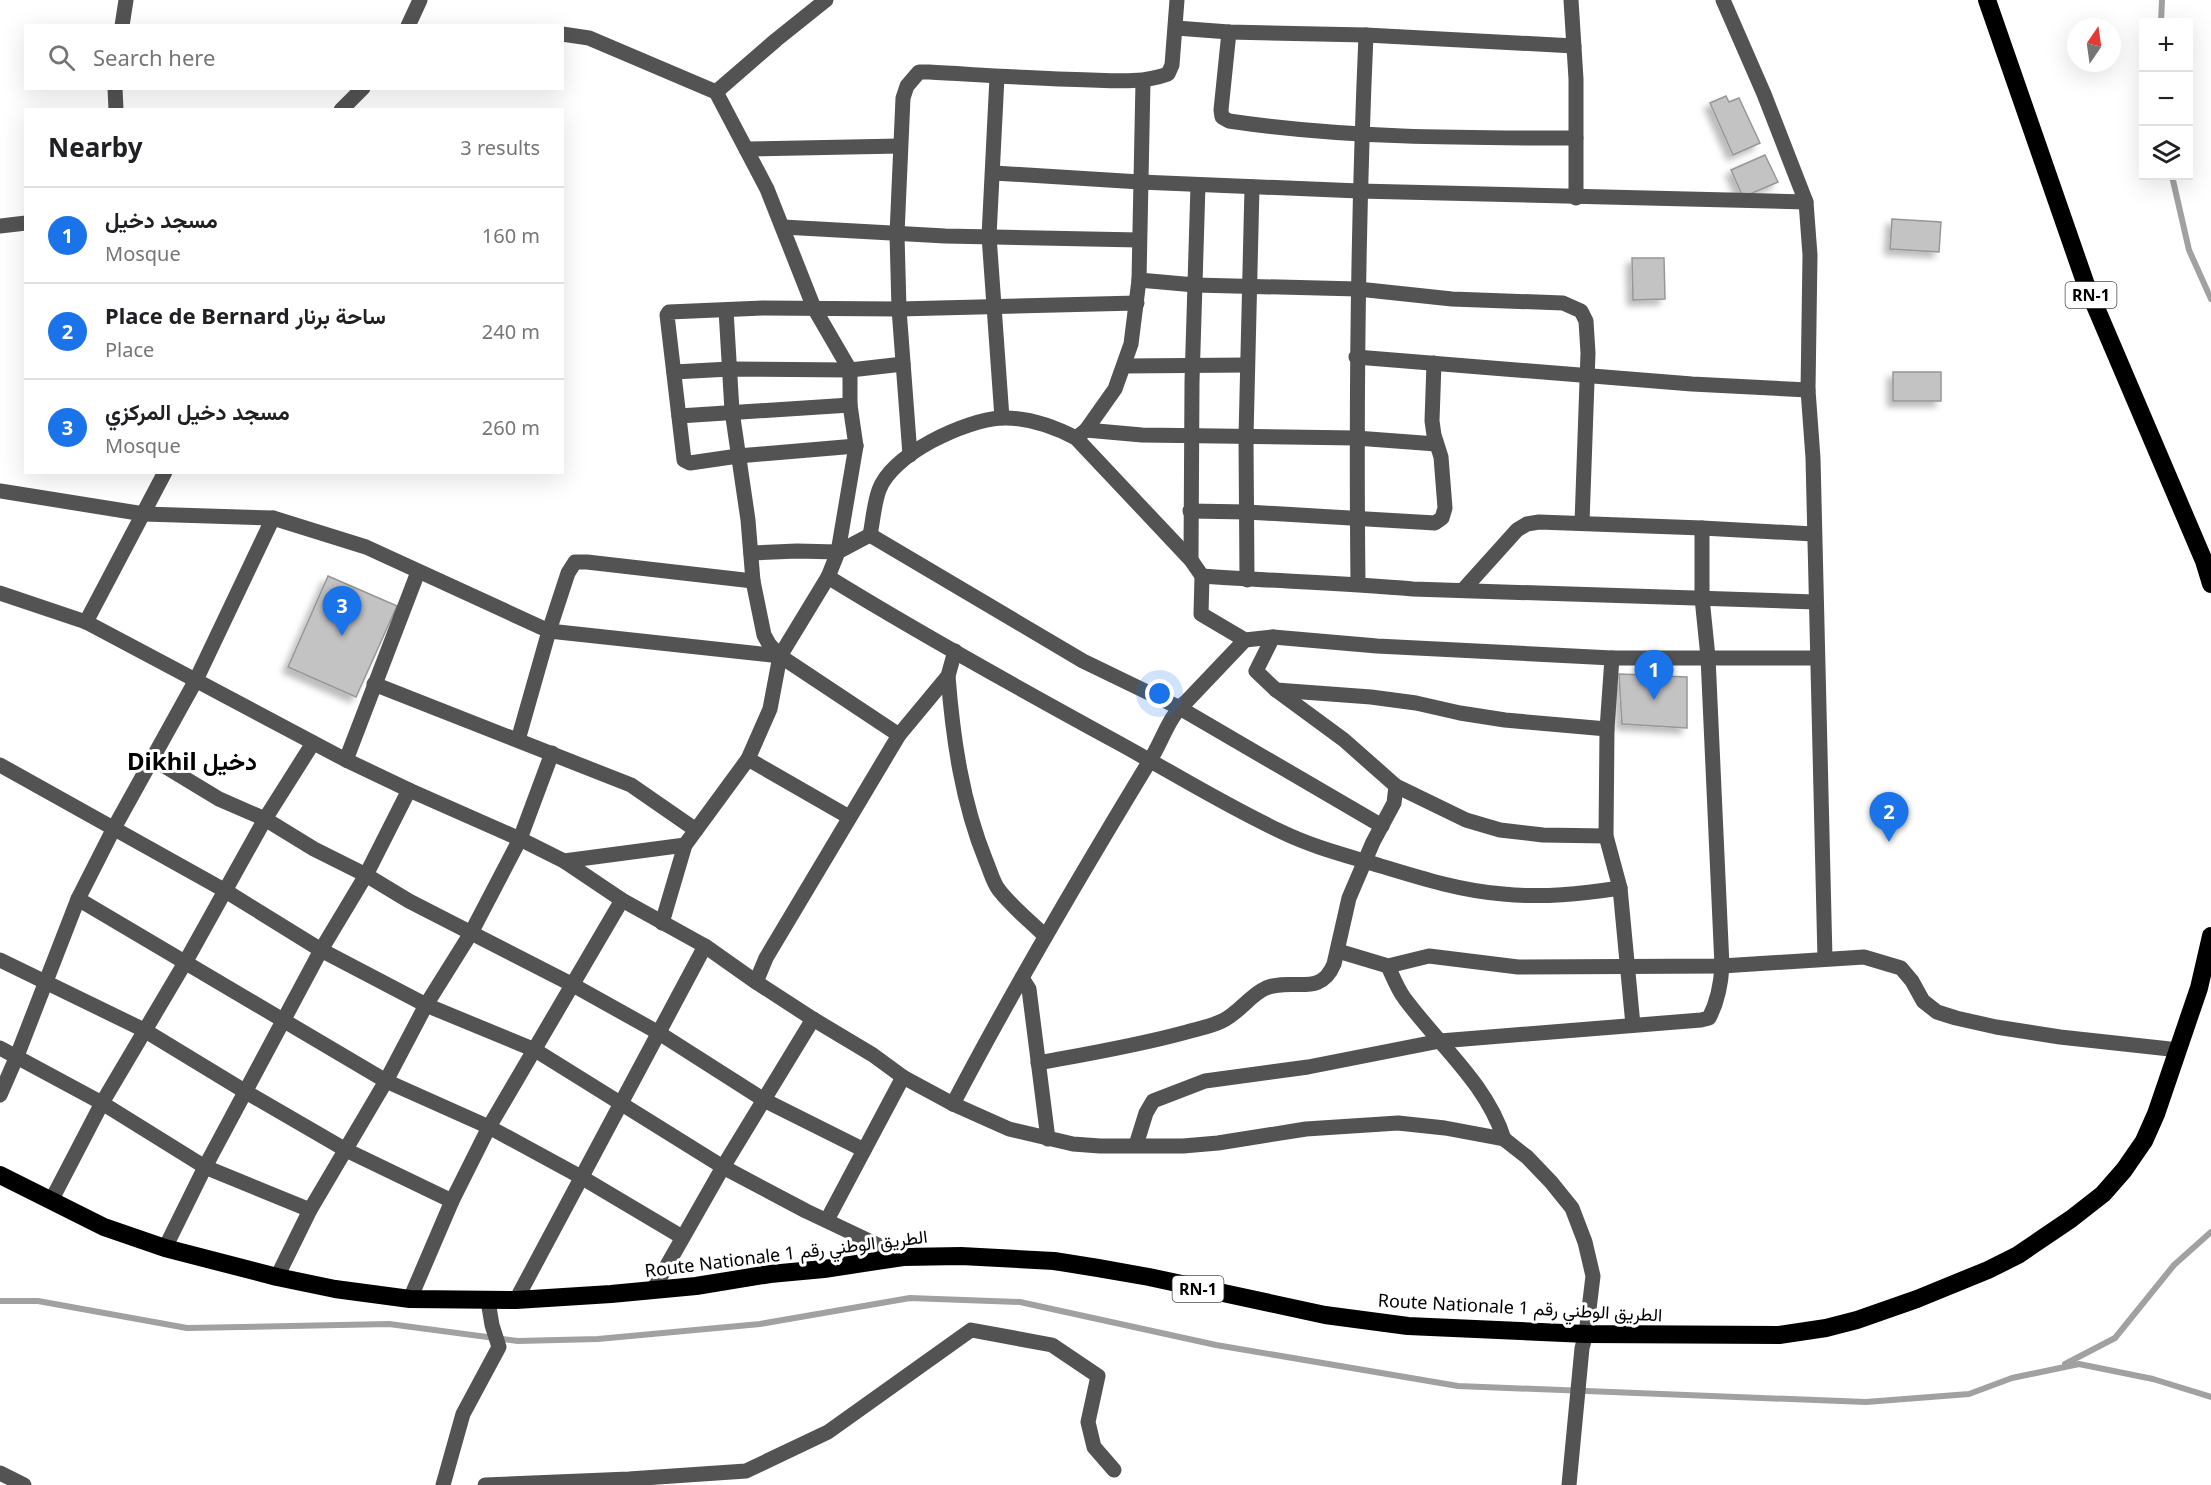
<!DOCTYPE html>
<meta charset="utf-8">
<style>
:root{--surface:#fff;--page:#f6f6f6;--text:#202124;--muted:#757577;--line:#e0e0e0;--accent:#1a73e8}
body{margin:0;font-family:"Noto Sans",Vazirmatn,sans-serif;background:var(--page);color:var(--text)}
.controls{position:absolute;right:18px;top:18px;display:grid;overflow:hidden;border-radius:0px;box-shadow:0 6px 24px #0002}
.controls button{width:54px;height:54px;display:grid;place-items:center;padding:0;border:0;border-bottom:2px solid var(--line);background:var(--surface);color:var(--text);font:30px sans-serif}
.compass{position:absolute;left:2067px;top:18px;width:54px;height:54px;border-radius:50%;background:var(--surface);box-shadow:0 6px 24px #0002;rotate:13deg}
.you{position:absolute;left:1160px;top:694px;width:21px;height:21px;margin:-15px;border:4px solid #fff;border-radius:50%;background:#1a73e8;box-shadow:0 0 0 9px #1a73e833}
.badge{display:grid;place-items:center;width:39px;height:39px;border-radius:50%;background:var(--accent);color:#fff;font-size:20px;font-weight:700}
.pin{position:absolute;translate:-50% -50px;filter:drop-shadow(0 2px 3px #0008)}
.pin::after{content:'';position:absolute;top:32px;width:21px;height:18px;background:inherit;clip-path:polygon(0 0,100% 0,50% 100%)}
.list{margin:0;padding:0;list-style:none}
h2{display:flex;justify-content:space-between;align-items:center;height:78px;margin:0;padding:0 24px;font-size:26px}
h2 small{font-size:20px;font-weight:400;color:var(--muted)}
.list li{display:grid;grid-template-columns:39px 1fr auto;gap:18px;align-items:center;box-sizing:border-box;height:96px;padding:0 24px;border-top:2px solid var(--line)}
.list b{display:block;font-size:22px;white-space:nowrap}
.list p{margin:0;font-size:20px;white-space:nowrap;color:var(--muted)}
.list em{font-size:20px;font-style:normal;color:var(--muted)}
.icon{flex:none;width:33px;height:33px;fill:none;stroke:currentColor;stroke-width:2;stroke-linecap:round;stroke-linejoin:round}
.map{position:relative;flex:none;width:2211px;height:1485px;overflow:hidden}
.search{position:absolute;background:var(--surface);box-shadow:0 6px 24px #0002;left:24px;top:24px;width:540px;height:66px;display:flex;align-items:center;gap:15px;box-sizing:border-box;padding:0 21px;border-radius:0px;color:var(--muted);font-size:22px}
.panel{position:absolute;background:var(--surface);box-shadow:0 6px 24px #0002;left:24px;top:108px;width:540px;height:366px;border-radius:0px}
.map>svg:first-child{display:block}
</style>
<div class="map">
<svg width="2211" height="1485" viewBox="0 0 2211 1485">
<defs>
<filter id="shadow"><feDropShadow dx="-5.5" dy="5.5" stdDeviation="3" flood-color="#0004"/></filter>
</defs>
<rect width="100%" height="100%" fill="#fff"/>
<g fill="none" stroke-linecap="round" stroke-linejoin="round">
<g stroke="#a1a1a1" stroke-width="6">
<path d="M2161,22l1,-22"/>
<path d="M2172,176l17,74 22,49"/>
<path d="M0,1301h38l149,27 202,-4 129,17 80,-2 162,-15 150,-26 110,4 196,43 242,41 408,16 103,-8 43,-16 67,-14 74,15 58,18"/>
<path d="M2065,1364l50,-26 59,-73 37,-33"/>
</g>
</g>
<g fill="#c3c3c3" stroke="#979797" stroke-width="1.5" filter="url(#shadow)">
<path d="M1726,96l3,6 10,-4 21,45 -27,12 -23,-52z"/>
<path d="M1765,155l13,27 -35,15 -12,-27z"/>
<path d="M1892,219l49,3 -2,30 -49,-3z"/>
<path d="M1632,258h32l1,41 -32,1z"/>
<rect x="1893" y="372" width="48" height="29"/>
<path d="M328,576l69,30 -41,91 -68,-30z"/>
<path d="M1648,670h14l1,6 24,1v51l-65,-4 -3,-50 28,1z"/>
</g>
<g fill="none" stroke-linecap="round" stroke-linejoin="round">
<g stroke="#535353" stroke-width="15">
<path d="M1571,0l5,79v119"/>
<path d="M1723,0l41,94 42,108 4,53 -2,135 5,68 12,501"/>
<path d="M122,26l4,-26"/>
<path d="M408,26l12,-26"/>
<path d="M1176,28l53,4 137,3 208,11"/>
<path d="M1229,32l-8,78 1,7 7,4c114,17 231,17 347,17"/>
<path d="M562,34l27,4 127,54 30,57 21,40 47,119 36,62v35l6,41 -18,106 -41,-1 -46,2"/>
<path d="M997,77l-8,159 13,182"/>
<path d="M115,88l1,22"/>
<path d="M716,92l60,-52 50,-40"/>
<path d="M341,110l22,-22"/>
<path d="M746,149l154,-3"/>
<path d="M994,173l146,9 219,9 447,11"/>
<path d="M0,226l26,-3"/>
<path d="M783,227l162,9 194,4"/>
<path d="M1139,280l56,5 163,4 94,10 111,4 18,8 5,10 2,32 -6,170"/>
<path d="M726,310l6,101 16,109 5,61 11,54 5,9 11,12 119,79"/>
<path d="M1356,357l336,27 116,6"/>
<path d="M1124,366l123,-1"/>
<path d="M674,372l56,-3 120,1 53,-6"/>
<path d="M679,416l171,-11"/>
<path d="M1086,430l56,5 214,3 80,6"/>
<path d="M1076,438l10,-8 29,-41 16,-45 8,-64 4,-199"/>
<path d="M856,446l-118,10 -48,7 -6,-3 -17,-145 2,-3 94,-4 136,1 238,-6"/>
<path d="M910,455l-11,-146 -2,-75 6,-136 4,-12 12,-14h10c54,3 108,7 162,8 26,1 52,3 77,-6l4,-9 5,-65"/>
<path d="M0,491l144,23 129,4 93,29 183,84 231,25"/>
<path d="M1190,511l57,1 188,11 7,-5 3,-10 -4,-51 -7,-22 -2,-14 2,-58"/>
<path d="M870,535l213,126 95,46 204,119"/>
<path d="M1191,560l1,-178 6,-197"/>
<path d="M1202,576c71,5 141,7 211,13l402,13"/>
<path d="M828,577c94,58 190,111 287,164 55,30 109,64 167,91 29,14 59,22 89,31 43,13 88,28 132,31 40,4 78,0 117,-6"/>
<path d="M1247,580l-1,-143 6,-250"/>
<path d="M1358,584c-2,-183 0,-366 8,-549"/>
<path d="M1463,590l54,-60 10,-6 12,-2 163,6 111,6"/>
<path d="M0,593l86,29 260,138 63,30 111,49 44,22 58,39 83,46 51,36 57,37 60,36 30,22 50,27 56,25 64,15 27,2h83l35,-3 88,-14 92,-6 47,5 59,11 23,18 24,25 21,26 13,34 8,34 -7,58 -4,14 -13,137"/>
<path d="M86,622l79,-150"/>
<path d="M1273,637l-17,34 20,19 68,50 52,46 70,34 34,10 43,5 63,1"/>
<path d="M1612,658l-5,71 -1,107 14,52 13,137"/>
<path d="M948,676c5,63 14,126 38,185 4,9 7,22 13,29 13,17 31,31 46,46"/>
<path d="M374,684l257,101 65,45"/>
<path d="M1276,690l95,7 45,6 44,10 45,7 102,9"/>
<path d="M518,740l31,-109 19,-58 7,-11h12l166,19"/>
<path d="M153,759l66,40 46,20 49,30 52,26 43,26 164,84 86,48 105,67 100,50"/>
<path d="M748,759l101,58"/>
<path d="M346,760l72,-188"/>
<path d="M0,765l224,125 97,60 105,55 109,45 188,117 83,44 97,46"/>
<path d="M564,861l121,-16"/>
<path d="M78,899l308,182 103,46 92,50 101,60"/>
<path d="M662,923l23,-78 63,-86 22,-50 10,-53 48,-79 10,-25 32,-17c3,-15 4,-31 9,-45 13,-36 86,-70 122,-72 27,-1 52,8 75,20l115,122 11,16 -1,38 44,26 28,-3 104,9 235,12h205"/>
<path d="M1338,951l50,15 41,-10 89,11 204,-1 142,-9 37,11 11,13 11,20 14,11 19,6 40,9 64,10 119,13"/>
<path d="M0,960l144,70 102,62 100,58 106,51"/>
<path d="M1388,966c5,11 10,24 17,33 34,46 82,85 99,140"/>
<path d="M1022,978l7,11 19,150"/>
<path d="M756,982l10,-24 133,-223 49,-59 7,-25"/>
<path d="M0,1048l102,55 103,64 105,43"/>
<path d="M1038,1063c49,-9 97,-17 145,-30 13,-4 27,-6 39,-12 17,-8 28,-26 44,-33 27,-11 54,10 68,-24l15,-66 24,-56 21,-39 2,-17"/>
<path d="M0,1095l17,-39 61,-157 36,-71 82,-148 77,-162"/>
<path d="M953,1104c61,-117 128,-230 196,-342 13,-20 20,-47 38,-61l58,-61"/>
<path d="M1136,1145l10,-32 7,-12 52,-20 103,-14 132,-26 261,-21 8,-2c9,-17 12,-34 13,-52l-14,-309 -6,-59v-70"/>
<path d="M51,1201l51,-98 84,-142 79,-142 48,-76"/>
<path d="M827,1220l76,-143"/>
<path d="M165,1248l40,-81 116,-217 45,-75 43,-85"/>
<path d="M277,1277l33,-67 76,-129 40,-76 45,-72 49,-94 32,-86"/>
<path d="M653,1290l70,-123 90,-148"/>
<path d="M410,1299l42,-98 37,-74 133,-227"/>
<path d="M516,1300l189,-354"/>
<path d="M0,1473l24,12"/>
<path d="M443,1485l20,-71 36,-67 -7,-22 -4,-24"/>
<path d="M485,1485l144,-6 117,-8 82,-39 143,-102 81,15 46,31 -10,46 6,25 20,23"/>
</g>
<g stroke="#000" stroke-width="18">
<path d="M1987,0l98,282 119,279 7,23"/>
<path d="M0,1175l104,52 61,21 112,29 58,12 75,10 106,1 95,-6 85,-8 74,-12 54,-5 79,-12 58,-1 93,5 44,7 51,9 176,38 83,11 178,8 193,1 47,-7 31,-8 60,-21 71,-29 30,-15 53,-36 32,-25 21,-24 20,-29 12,-27 43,-126 12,-52"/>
</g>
</g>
<g text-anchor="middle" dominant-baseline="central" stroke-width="6" stroke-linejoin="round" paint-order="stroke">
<g fill="#fff" stroke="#4c4c4c" stroke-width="1.5">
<rect x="2065.5" y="282" width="51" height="26" rx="4.5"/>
<rect x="1172.5" y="1276" width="51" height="26" rx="4.5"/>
</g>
<g font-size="16" font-weight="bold" fill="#000">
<text x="2091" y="295">RN-1</text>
<text x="1198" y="1289">RN-1</text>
</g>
<g font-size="18" fill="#000" stroke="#fff">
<text transform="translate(786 1253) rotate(-7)">Route Nationale الطريق الوطني رقم 1</text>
<text transform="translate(1520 1307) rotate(3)">Route Nationale الطريق الوطني رقم 1</text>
</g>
<g font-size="24" font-weight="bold" fill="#000" stroke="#fff">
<text x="192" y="760">Dikhil دخيل</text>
</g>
</g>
</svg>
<div class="controls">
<button>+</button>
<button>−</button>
<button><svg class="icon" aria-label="layers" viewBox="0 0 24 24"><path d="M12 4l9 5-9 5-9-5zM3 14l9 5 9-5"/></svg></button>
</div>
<svg class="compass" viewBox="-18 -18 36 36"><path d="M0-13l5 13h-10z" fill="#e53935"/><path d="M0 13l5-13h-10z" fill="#757577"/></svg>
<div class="you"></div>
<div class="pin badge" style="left:1654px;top:700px">1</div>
<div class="pin badge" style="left:1889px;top:842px">2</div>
<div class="pin badge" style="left:342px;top:636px">3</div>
<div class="search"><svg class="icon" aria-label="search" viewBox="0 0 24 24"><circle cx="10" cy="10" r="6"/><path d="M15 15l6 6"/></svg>Search here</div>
<section class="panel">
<h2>Nearby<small>3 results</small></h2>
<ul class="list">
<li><span class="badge">1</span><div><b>مسجد دخيل</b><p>Mosque</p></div><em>160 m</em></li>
<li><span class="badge">2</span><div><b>Place de Bernard ساحة برنار</b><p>Place</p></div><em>240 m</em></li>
<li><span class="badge">3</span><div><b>مسجد دخيل المركزي</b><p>Mosque</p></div><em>260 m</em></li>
</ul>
</section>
</div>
